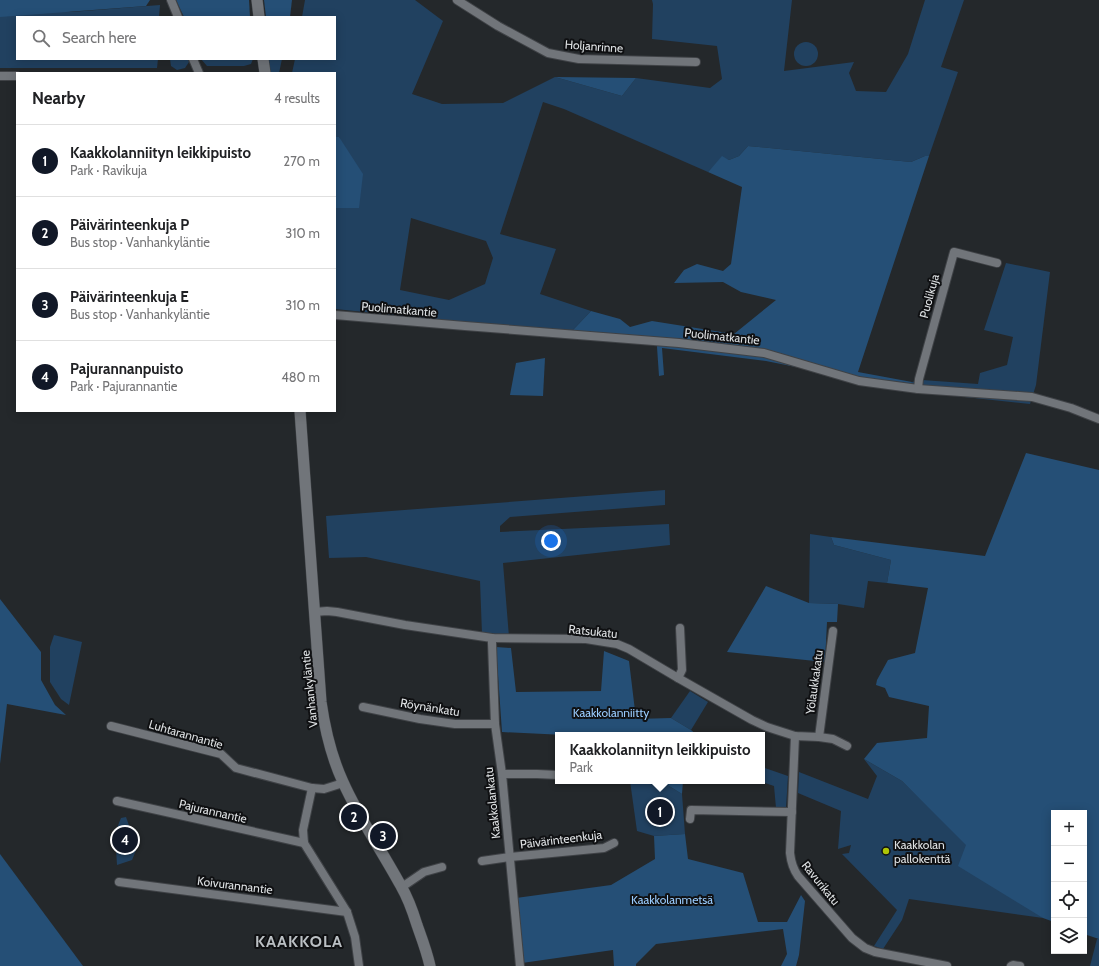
<!DOCTYPE html>
<meta charset="utf-8">
<style>
:root{--surface:#fff;--page:#f6f6f6;--text:#202124;--muted:#757577;--line:#e0e0e0;--accent:#111827}
body{margin:0;font-family:Cabin,sans-serif;background:var(--page);color:var(--text)}
.controls{position:absolute;right:12px;bottom:12px;display:grid;overflow:hidden;border-radius:0px;box-shadow:0 2px 10px #0003}
.controls button{width:36px;height:36px;display:grid;place-items:center;padding:0;border:0;border-bottom:1px solid var(--line);background:var(--surface);color:var(--text);font:20px sans-serif}
.you{position:absolute;left:551px;top:541px;width:14px;height:14px;margin:-10px;border:3px solid #fff;border-radius:50%;background:#1a73e8;box-shadow:0 0 0 6px #1a73e833}
.badge{display:grid;place-items:center;width:26px;height:26px;border-radius:50%;background:var(--accent);color:#fff;font-size:13px;font-weight:700}
.pin{position:absolute;translate:-50% -50%;border:2px solid #fff;box-shadow:0 1px 4px #0006}
.popup{position:absolute;left:555px;top:732px;width:210px;height:52px;box-sizing:border-box;display:grid;place-content:center;border-radius:0px;background:var(--surface);filter:drop-shadow(0 1px 3px #0005);font-size:13px;white-space:nowrap;color:var(--muted)}
.popup b{font-size:15px;color:var(--text)}
.popup::after{content:'';position:absolute;left:50%;top:100%;margin-left:-8px;border:8px solid transparent;border-top-color:var(--surface)}
.list{margin:0;padding:0;list-style:none}
h2{display:flex;justify-content:space-between;align-items:center;height:52px;margin:0;padding:0 16px;font-size:17px}
h2 small{font-size:13px;font-weight:400;color:var(--muted)}
.list li{display:grid;grid-template-columns:26px 1fr auto;gap:12px;align-items:center;box-sizing:border-box;height:72px;padding:0 16px;border-top:1px solid var(--line)}
.list b{display:block;font-size:15px;white-space:nowrap}
.list p{margin:0;font-size:13px;white-space:nowrap;color:var(--muted)}
.list em{font-size:13px;font-style:normal;color:var(--muted)}
.icon{flex:none;width:22px;height:22px;fill:none;stroke:currentColor;stroke-width:2;stroke-linecap:round;stroke-linejoin:round}
.map{position:relative;flex:none;width:1099px;height:966px;overflow:hidden}
.search{position:absolute;background:var(--surface);box-shadow:0 2px 10px #0003;left:16px;top:16px;width:320px;height:44px;display:flex;align-items:center;gap:10px;box-sizing:border-box;padding:0 14px;border-radius:0px;color:var(--muted);font-size:15px}
.panel{position:absolute;background:var(--surface);box-shadow:0 2px 10px #0003;left:16px;top:72px;width:320px;height:340px;border-radius:0px}
.map>svg:first-child{display:block}
</style>
<div class="map">
<svg width="1099" height="966" viewBox="0 0 1099 966">
<rect width="100%" height="100%" fill="#24282b"/>
<g fill="#214160" fill-rule="evenodd">
<path d="M0,0l71,12 89,-7 -1,12h-142v42h141l-1,9h-157z"/>
<path d="M305,0h110l28,21 -31,73 30,10 61,-1 52,-26 67,19 14,-18 74,10 12,-9 -5,-33 -65,-7 1,-35 -1,-4h140l-8,71 70,-9 -5,11 7,18 30,1 22,-38 17,-54h39l-23,67 17,5 -29,84h-4l-14,6 -163,-16 -9,10 -10,4 -7,-3 -14,15 -144,-63 -21,-7 -43,132 56,15 -16,45 51,17 -19,20 -99,-8 -138,-14v-101h24l-20,-71h-4v-64h-43l3,-14h40v-42h-33zM411,218l75,23 7,17 -8,26 -36,16 -49,-10z"/>
<circle cx="806" cy="54" r="12"/>
<path d="M170,59h18l1,3 -4,6 -8,2 -6,-4z"/>
<path d="M201,59h52l-2,5 -7,2h-37z"/>
<path d="M269,59h13l-3,14h-9z"/>
<path d="M1006,263l44,9 -14,113 -6,19 -121,-13 3,-9 10,-2 56,4 2,-11 27,-8 6,-28 -29,-7z"/>
<path d="M665,490v15l-155,12 -10,9v6l169,-8 1,21 -167,18 6,74 -27,-3 -2,-53 -114,-24 -37,1 -3,-42z"/>
<path d="M810,534l21,3 3,8 57,15 -4,23 -19,-2 -4,27 -26,-4 -29,-1z"/>
<path d="M54,635l28,7 -13,63 -8,-6 -11,-17v-35z"/>
<path d="M690,691l18,11 -17,28 -20,-12z"/>
<path d="M864,759l38,22 141,137 -134,-19 -7,21 -19,29 -9,-3 23,-36 -55,-56 7,-1 2,-8 -13,4 3,-38 -43,-18 1,-21 69,27 9,-23z"/>
<path d="M762,767l26,9 -2,32h-10l-2,-22 -15,-5h3z"/>
<path d="M630,781h31l21,13 3,40 -31,2 -17,-5z"/>
<path d="M126,817l11,31 -5,12 -15,5 -2,-32 6,-15z"/>
<path d="M1097,939h2v27h-9z"/>
</g>
<g fill="#254f76">
<path d="M0,0h150l-4,6 -146,11z"/>
<path d="M176,0h73l1,17h-66z"/>
<path d="M264,0h28l-2,17h-24z"/>
<path d="M555,77l81,1 -14,18z"/>
<path d="M335,137h4l24,37 -4,34h-24z"/>
<path d="M748,146l163,16 14,-6h4l-71,216 54,10 -3,9 -38,-4 -65,-18 -40,-8 -104,-13 2,27 -5,1 -2,-29 1,-9 -86,-7 19,-20 29,8 10,8 22,-6 82,13 42,-34 -35,-8 -18,-10 -49,1 10,-13 13,-6 26,7 8,-7 11,-77 -34,-15 14,-16 7,4 10,-4z"/>
<path d="M545,358l-2,38 -33,-1 6,-32z"/>
<path d="M1026,453l73,17v469l-15,-5v-121h-30v109l-11,-4 -85,-52 8,-21 -64,-64 -38,-22 13,-16 50,-5 2,-32 -40,-9 -4,-9 -9,-3 1,-5 11,-20 27,-7 13,-65 -41,-5 4,-23 -57,-15 -3,-8 154,19z"/>
<path d="M766,586l43,17 29,1 -1,18h-10l-2,40 -98,-10z"/>
<path d="M0,599l41,53v28l14,25 11,10 -59,-11 -7,60z"/>
<path d="M496,647l15,1 5,44 85,-1 3,-40 25,10 7,58 35,-1 20,12 6,5h-132l-63,-3z"/>
<path d="M661,781h22l-1,13z"/>
<path d="M685,834l3,25 55,14 15,49h29l14,-27 4,6 -6,54 -3,11h-15l6,-12 -4,-25 -127,15 -20,20v2h-22l-1,-16 -91,13 -6,-65 95,-13 44,-26 -1,-23z"/>
<path d="M0,854l83,112h-83z"/>
</g>
<g fill="none" stroke-linecap="round" stroke-linejoin="round">
<defs>
<g id="street">
<path d="M171,0l7,17"/>
<path d="M457,0l41,26 50,27 31,6 117,3"/>
<path d="M193,59l6,14"/>
<path d="M0,76h17"/>
<path d="M335,315l130,11 214,17 85,10 95,28 59,8 114,8 39,11 28,11"/>
<path d="M918,389l1,-10 35,-127 43,11"/>
<path d="M314,612l13,-1 10,1 68,13 87,13 94,1 31,5 12,5 49,29 74,42 15,7 28,9 24,1 14,2 14,7"/>
<path d="M492,638v5l3,81 7,50 18,192"/>
<path d="M678,678l4,-8 -2,-42"/>
<path d="M363,707l57,12 35,5h40"/>
<path d="M111,726l110,28 15,14 76,20 12,1 19,-6"/>
<path d="M795,736l-5,117c1,9 3,16 8,23l54,62 13,10 10,4 72,14"/>
<path d="M819,737l14,-106"/>
<path d="M502,774h35l21,1"/>
<path d="M312,788l-9,42 1,13 43,69 8,25 4,29"/>
<path d="M117,801l187,42"/>
<path d="M690,819l1,-9 101,2"/>
<path d="M482,861l28,-4 94,-9 10,-5"/>
<path d="M119,882l228,30"/>
<path d="M402,887l22,-15 18,-5"/>
<path d="M1011,966l2,-1 7,1"/>
</g>
<g id="secondary">
<path d="M257,0l2,17"/>
<path d="M263,59l2,14"/>
<path d="M300,411l21,291c4,28 10,54 22,80 16,36 39,69 58,104 7,12 12,26 16,39 5,14 10,27 13,41"/>
</g>
</defs>
<use href="#street" stroke="#3f4246" stroke-width="10"/>
<use href="#secondary" stroke="#3f4246" stroke-width="12"/>
<use href="#street" stroke="#71757a" stroke-width="8"/>
<use href="#secondary" stroke="#71757a" stroke-width="11"/>
</g>
<circle fill="#afc506" stroke="#0f1012" stroke-width="1.5" cx="886" cy="851" r="4"/>
<g text-anchor="middle" dominant-baseline="central" stroke-width="4" stroke-linejoin="round" paint-order="stroke">
<g font-size="12" fill="#dee1e3" stroke="#0f1012">
<text transform="translate(594 46) rotate(4)">Holjanrinne</text>
<text transform="translate(929 296) rotate(-75)">Puolikuja</text>
<text transform="translate(399 309) rotate(5)">Puolimatkantie</text>
<text transform="translate(722 336) rotate(6)">Puolimatkantie</text>
<text transform="translate(593 631) rotate(6)">Ratsukatu</text>
<text transform="translate(814 682) rotate(-82)">Yölaukkakatu</text>
<text transform="translate(309 689) rotate(-96)">Vanhankyläntie</text>
<text transform="translate(430 707) rotate(9)">Röynänkatu</text>
<text transform="translate(186 734) rotate(16)">Luhtarannantie</text>
<text transform="translate(492 803) rotate(-96)">Kaakkolankatu</text>
<text transform="translate(213 811) rotate(13)">Pajurannantie</text>
<text transform="translate(561 839) rotate(-7)">Päivärinteenkuja</text>
<text transform="translate(821 883) rotate(51)">Ravurikatu</text>
<text transform="translate(235 885) rotate(7)">Koivurannantie</text>
</g>
<g font-size="12" fill="#99cbfd" stroke="#0f1012">
<text x="611" y="712">Kaakkolanniitty</text>
<text x="672" y="899">Kaakkolanmetsä</text>
</g>
<g font-size="12" fill="#dee1e3" stroke="#0f1012" text-anchor="start">
<text x="894" y="844">Kaakkolan<tspan x="894" dy="14">pallokenttä</tspan></text>
</g>
<g font-size="16" font-weight="bold" letter-spacing="1" fill="#bbc0c4" stroke="#0f1012">
<text x="299" y="941">KAAKKOLA</text>
</g>
</g>
</svg>
<div class="controls">
<button>+</button>
<button>−</button>
<button><svg class="icon" aria-label="locate" viewBox="0 0 24 24"><circle cx="12" cy="12" r="6"/><path d="M12 2v4M12 18v4M2 12h4M18 12h4"/></svg></button>
<button><svg class="icon" aria-label="layers" viewBox="0 0 24 24"><path d="M12 4l9 5-9 5-9-5zM3 14l9 5 9-5"/></svg></button>
</div>
<div class="you"></div>
<div class="pin badge" style="left:660px;top:812px">1</div>
<div class="popup"><b>Kaakkolanniityn leikkipuisto</b>Park</div>
<div class="pin badge" style="left:354px;top:817px">2</div>
<div class="pin badge" style="left:383px;top:836px">3</div>
<div class="pin badge" style="left:125px;top:840px">4</div>
<div class="search"><svg class="icon" aria-label="search" viewBox="0 0 24 24"><circle cx="10" cy="10" r="6"/><path d="M15 15l6 6"/></svg>Search here</div>
<section class="panel">
<h2>Nearby<small>4 results</small></h2>
<ul class="list">
<li><span class="badge">1</span><div><b>Kaakkolanniityn leikkipuisto</b><p>Park · Ravikuja</p></div><em>270 m</em></li>
<li><span class="badge">2</span><div><b>Päivärinteenkuja P</b><p>Bus stop · Vanhankyläntie</p></div><em>310 m</em></li>
<li><span class="badge">3</span><div><b>Päivärinteenkuja E</b><p>Bus stop · Vanhankyläntie</p></div><em>310 m</em></li>
<li><span class="badge">4</span><div><b>Pajurannanpuisto</b><p>Park · Pajurannantie</p></div><em>480 m</em></li>
</ul>
</section>
</div>
